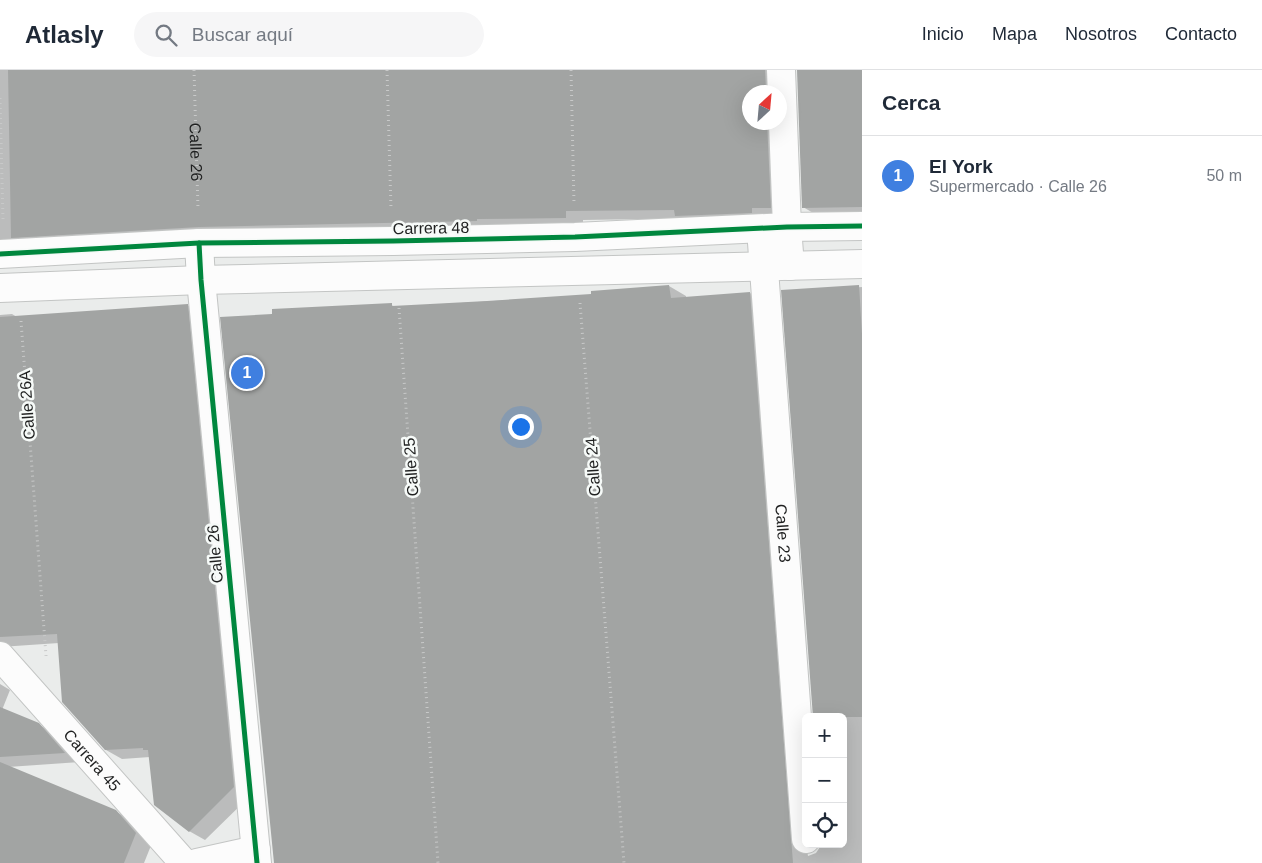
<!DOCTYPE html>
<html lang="es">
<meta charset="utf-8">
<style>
:root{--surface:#fff;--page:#f6f6f7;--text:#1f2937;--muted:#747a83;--line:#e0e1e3;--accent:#ea580c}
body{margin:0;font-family:Arial,sans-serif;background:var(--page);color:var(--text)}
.controls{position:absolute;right:15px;bottom:15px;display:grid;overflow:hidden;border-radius:8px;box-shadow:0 5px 20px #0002}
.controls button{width:45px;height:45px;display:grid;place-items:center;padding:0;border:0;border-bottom:1px solid var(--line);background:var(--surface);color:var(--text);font:25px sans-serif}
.compass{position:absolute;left:742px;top:15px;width:45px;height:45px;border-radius:50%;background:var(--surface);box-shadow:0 5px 20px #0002;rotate:26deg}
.you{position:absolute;left:520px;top:356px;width:18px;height:18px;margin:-12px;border:4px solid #fff;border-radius:50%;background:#1a73e8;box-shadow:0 0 0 8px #1a73e833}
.badge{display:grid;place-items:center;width:32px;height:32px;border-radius:50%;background:var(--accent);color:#fff;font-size:16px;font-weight:700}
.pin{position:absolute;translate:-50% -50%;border:2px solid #fff;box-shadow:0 1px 5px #0006}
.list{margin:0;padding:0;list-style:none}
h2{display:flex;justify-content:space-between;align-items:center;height:65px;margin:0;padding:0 20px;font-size:21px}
h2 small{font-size:16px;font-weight:400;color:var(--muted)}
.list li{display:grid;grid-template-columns:32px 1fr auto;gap:15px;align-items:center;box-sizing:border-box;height:80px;padding:0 20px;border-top:1px solid var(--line)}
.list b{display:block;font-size:19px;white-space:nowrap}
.list p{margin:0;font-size:16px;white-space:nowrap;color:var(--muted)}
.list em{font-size:16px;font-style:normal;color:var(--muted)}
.icon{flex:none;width:28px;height:28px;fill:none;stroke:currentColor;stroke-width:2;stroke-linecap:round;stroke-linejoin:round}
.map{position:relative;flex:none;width:862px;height:793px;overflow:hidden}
header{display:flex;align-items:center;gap:30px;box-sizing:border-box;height:70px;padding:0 25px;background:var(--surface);border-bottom:1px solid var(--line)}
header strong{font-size:24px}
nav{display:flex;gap:28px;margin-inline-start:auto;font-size:18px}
.search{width:350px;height:45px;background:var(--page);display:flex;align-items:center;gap:12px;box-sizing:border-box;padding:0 18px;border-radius:28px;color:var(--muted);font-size:19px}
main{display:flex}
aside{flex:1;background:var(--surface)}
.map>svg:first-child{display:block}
</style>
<header>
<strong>Atlasly</strong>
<div class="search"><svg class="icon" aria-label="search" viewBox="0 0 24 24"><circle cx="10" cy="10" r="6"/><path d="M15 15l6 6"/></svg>Buscar aquí</div>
<nav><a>Inicio</a><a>Mapa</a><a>Nosotros</a><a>Contacto</a></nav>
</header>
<main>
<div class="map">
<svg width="862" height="793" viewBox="0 0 862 793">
<rect width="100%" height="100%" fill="#eaeceb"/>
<g fill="#0003" fill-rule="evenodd">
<path d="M0,0h786l1,147 -204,3v7l-583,17zM750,22h30v30h-30z"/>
<path d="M798,0h64v146l-42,1 -17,-10z"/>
<path d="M669,216l17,10v2l64,-5 16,10 41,547 1,6 8,-3 6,-9h21v-127l-60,-425 79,-5v576h-587l116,-558 5,2 196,-12z"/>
<path d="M187,235l16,9 47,482 -45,44 -16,-9 -39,-74 -28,2 -16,-9 -47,-107 -59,4v-332l12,-1 5,3z"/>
<path d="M0,614l10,6 -8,20 36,14 17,10 25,28 -72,5 107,44 17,10 20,22 -8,20h-144z"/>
</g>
<g fill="#a2a4a3">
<path d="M8,0h757l1,22h-16v30h17l4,86h-19v5l-77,3 -1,-6 -108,1v7l-89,1v2l-278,6 -188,11z"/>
<path d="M797,0h65v137l-60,1z"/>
<path d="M669,215l2,13 79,-6 43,571h-519l-54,-546 52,-3v-5l120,-6v3l95,-5 104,-7v-3z"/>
<path d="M859,215l3,49v383h-49l-32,-427z"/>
<path d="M188,234l46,483 -45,45 -35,-27 -6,-55h-5v-2l-38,2 -43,-48 -5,-68 -57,3v-320z"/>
<path d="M0,637l39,16 26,30 -65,4z"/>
<path d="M0,692l116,48 20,23 -12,30h-124z"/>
</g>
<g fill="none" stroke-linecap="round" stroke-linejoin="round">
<defs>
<g id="minor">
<path d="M781,0l6,157 3,39"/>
<path id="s2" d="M761,159l45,610"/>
<path d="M199,173l2,37 56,583"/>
<path id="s3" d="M0,586l184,207"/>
<path d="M197,793l59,-13"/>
</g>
<g id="tertiary">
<path d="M0,184l199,-11 194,-2 182,-4 212,-10 75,-1"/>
<path d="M0,218l201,-8 661,-16"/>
</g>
</defs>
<use href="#minor" stroke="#c3c5c4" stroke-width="30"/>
<use href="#tertiary" stroke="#c3c5c4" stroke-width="30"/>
<g stroke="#c8c9c9" stroke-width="3" stroke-dasharray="1 4" stroke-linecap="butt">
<path id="s1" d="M194,0l4,139"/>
<path d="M387,0l4,139"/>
<path d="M571,0l3,134"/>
<path d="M0,28l3,122"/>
<path d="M580,233l44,560"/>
<path d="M399,238l39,555"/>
<path d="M21,251l25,335"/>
</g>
<use href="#minor" stroke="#fcfcfc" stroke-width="28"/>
<use href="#tertiary" stroke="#fcfcfc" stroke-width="28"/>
<defs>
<g id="cycleway">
<path d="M199,173l2,37 56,583"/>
<path d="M0,184l199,-11 194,-2 182,-4 212,-10 75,-1"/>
</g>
</defs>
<use href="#cycleway" stroke="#f6faf8" stroke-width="8"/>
<use href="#cycleway" stroke="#00873e" stroke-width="5"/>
</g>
<g text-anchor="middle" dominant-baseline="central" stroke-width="5" stroke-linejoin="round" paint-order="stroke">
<g font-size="16" fill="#1f2020" stroke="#f6faf8">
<text stroke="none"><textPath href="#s1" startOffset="82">Calle 26</textPath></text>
<text transform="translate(431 158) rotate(-1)">Carrera 48</text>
<text transform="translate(27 335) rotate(-94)">Calle 26A</text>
<text transform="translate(411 397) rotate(-94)">Calle 25</text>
<text transform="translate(593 397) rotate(-94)">Calle 24</text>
<text stroke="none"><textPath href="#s2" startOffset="305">Calle 23</textPath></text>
<text transform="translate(215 484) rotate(-95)">Calle 26</text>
<text stroke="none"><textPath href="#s3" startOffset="139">Carrera 45</textPath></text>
</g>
</g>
</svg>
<div class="controls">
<button>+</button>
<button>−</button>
<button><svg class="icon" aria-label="locate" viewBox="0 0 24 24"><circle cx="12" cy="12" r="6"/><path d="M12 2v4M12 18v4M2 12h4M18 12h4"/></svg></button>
</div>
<svg class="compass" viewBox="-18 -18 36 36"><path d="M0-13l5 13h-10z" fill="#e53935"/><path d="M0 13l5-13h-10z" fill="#747a83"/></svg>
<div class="you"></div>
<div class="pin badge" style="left:247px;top:303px;background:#3f7fe0">1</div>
</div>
<aside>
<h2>Cerca<small></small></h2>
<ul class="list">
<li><span class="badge" style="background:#3f7fe0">1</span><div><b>El York</b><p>Supermercado · Calle 26</p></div><em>50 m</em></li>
</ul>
</aside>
</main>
